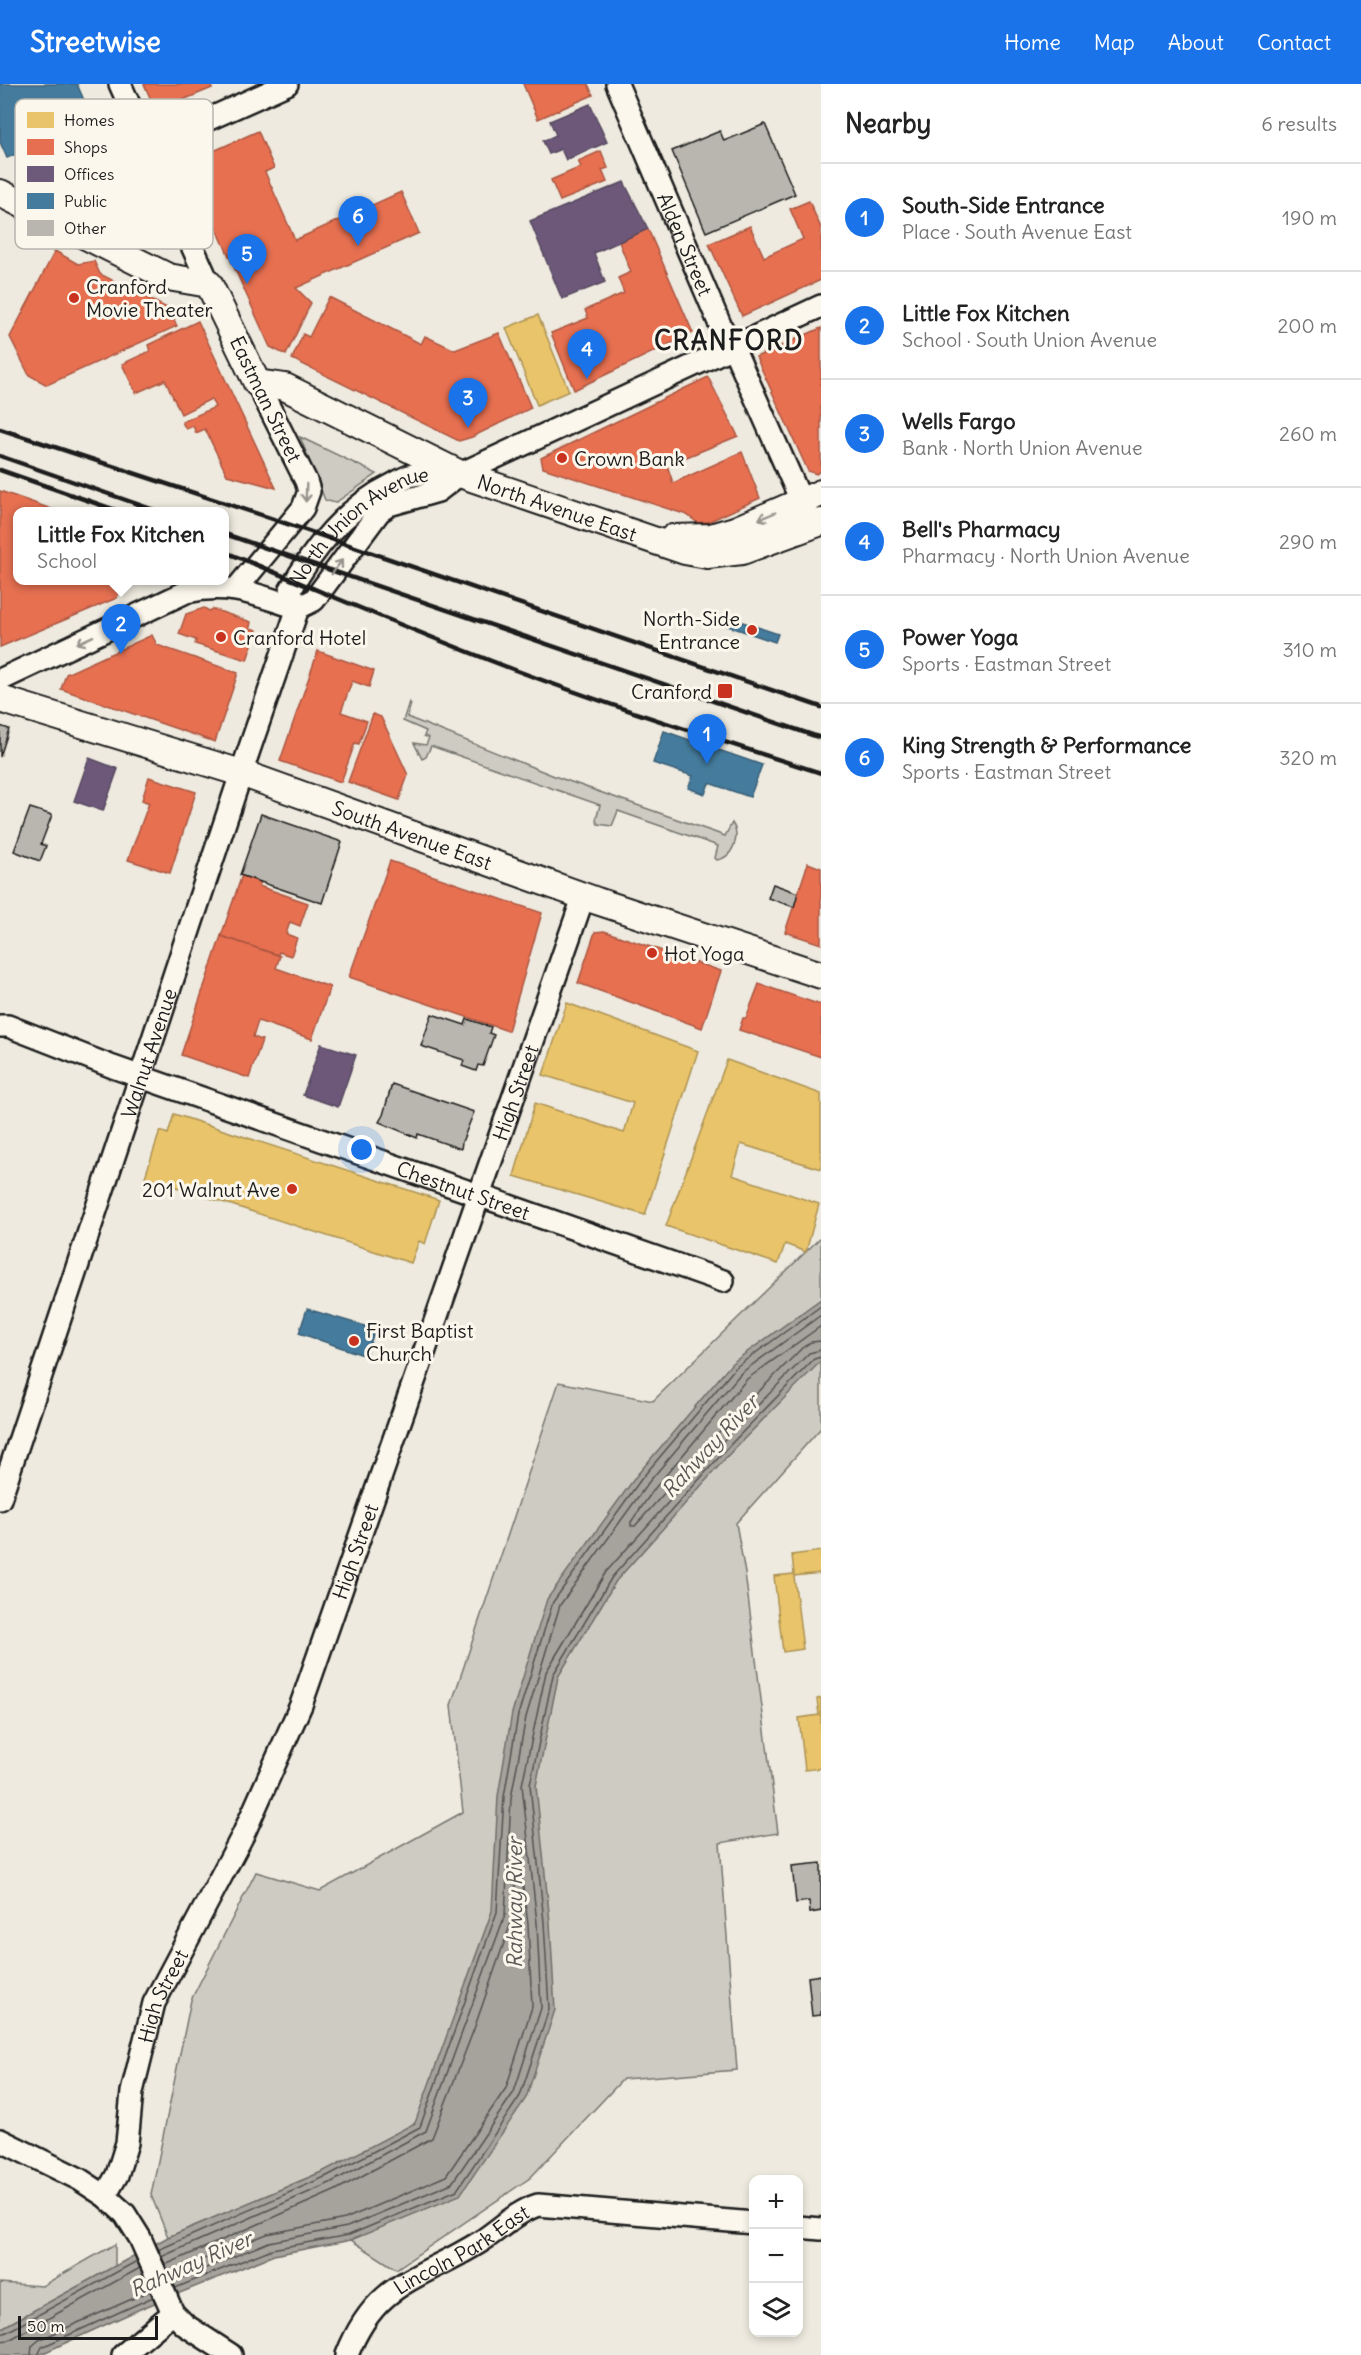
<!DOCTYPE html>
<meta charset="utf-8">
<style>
:root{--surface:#fff;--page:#f6f6f6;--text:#222;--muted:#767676;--line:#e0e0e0;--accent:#1a73e8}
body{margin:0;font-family:Delius,sans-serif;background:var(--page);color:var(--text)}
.controls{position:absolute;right:18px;bottom:18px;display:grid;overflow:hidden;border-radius:12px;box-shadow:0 3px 9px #0003}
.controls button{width:54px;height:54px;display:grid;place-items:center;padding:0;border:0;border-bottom:2px solid var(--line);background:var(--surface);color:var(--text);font:30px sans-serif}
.scale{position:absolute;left:18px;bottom:15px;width:140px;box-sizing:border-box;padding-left:6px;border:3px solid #1c1c1c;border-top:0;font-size:16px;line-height:21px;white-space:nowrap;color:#1c1c1c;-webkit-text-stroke:4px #fbf7ec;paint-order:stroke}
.you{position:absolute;left:362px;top:1066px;width:21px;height:21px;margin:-15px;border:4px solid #fff;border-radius:50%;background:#1a73e8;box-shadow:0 0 0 9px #1a73e833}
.badge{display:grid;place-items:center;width:39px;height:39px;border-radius:50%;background:var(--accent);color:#fff;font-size:20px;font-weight:700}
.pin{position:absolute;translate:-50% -50px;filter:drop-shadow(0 2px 3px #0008)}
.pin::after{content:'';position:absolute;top:32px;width:21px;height:18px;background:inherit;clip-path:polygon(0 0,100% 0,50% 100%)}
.popup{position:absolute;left:13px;top:423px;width:216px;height:78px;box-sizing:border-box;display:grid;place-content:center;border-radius:12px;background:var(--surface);filter:drop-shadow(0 2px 4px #0005);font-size:20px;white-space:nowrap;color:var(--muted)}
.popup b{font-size:22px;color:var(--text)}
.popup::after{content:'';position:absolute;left:50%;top:100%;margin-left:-12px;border:12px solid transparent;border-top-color:var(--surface)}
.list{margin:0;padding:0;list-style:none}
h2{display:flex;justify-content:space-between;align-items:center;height:78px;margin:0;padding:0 24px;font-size:26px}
h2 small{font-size:20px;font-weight:400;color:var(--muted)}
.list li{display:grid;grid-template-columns:39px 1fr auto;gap:18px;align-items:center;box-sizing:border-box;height:108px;padding:0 24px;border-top:2px solid var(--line)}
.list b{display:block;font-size:22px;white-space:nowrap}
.list p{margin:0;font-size:20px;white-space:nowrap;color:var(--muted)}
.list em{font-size:20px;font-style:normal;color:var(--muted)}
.icon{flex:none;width:33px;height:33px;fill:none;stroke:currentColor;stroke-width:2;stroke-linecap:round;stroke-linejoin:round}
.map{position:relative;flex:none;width:821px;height:2271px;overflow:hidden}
header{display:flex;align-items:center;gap:36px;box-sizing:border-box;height:84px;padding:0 30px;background:var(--accent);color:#fff}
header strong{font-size:28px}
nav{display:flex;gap:33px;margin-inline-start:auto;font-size:21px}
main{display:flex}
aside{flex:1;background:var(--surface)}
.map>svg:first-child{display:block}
</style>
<header>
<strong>Streetwise</strong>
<nav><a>Home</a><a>Map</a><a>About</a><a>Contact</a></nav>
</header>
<main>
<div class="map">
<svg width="821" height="2271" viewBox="0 0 821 2271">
<rect width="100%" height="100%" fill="#eeeadf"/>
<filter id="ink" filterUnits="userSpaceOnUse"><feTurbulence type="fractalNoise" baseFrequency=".0167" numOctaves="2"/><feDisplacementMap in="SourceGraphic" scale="12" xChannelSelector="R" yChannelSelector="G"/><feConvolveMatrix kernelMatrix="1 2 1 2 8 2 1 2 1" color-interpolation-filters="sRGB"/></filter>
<g filter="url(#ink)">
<g fill="#ceccc2" stroke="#75746f" stroke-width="1.5">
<path d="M133,93l21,50 -65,-33z"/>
<path d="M300,353l77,37 -42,29 -10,-3z"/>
<path d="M409,618l2,2 -4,13 150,60 168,59 7,-13c9,13 1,35 -15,37l-2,-2 3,-12 -100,-35 -6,15 -14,-2 -2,-4 4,-15 -169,-59 -5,11 -4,2 -8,-16 12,2 3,-7 -5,-2 2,-5 -23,-10z"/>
<path d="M821,1153v191l-85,95 9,50 33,260 -58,10 17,227 -114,9 -93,99 -134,91 -45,-29 -27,-69 -156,66 -17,-42 40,-195 65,-128 64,19 143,-79 -12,-107 108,-323 94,19z"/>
<path d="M115,2160v22l-115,63v-46l42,3z"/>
</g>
<path fill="#a6a39d" stroke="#6f6d69" stroke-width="1.5" d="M821,1215v62l-87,88 -118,132 -58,96 -22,109 14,136 5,88 -29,88 -66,97 -109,45 -77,15 -134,54 -101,46h-39v-26l168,-92 156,-66 91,-48 77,-212 6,-115 14,-83 35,-114 90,-124 95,-112z"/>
<g fill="#e9c46a" stroke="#ac9253" stroke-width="1.5">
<path d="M538,231l31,76 -32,14 -31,-77z"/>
<path d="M567,919l131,48 -53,164 -131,-39 21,-73 89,30 9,-30 -90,-28z"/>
<path d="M727,976l94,34v75l-80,-25 -9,31 87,29 -13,48 -21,-8 -7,20 -112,-38z"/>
<path d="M174,1030l265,86 -14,44 -6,-3 -8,22 -266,-86 15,-46 8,3z"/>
<path d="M821,1467v22l-27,3 9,73 -20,3 -9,-76 20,-2 -2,-19z"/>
<path d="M821,1614v70l-16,2 -6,-52 20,-3 -2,-16z"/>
</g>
<g fill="#e76f51" stroke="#aa5641" stroke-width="1.5">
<path d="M144,0h66l2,4 -56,23z"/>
<path d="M523,0h65l5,11 -55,24z"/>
<path d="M258,47l16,37 -9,4 30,68 106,-48 18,41 -123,55 15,15 -25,52 -16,-8 -83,-184z"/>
<path d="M601,67l7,17 -6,2 5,12 -47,19 -9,-21 30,-13 -3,-6z"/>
<path d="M809,117l12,27v52l-79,36 -33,-72 41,-18 14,31 39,-18 -13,-30z"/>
<path d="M648,145l45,104 -119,57 -23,-57 37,-15 -3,-8 39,-17 -6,-15 13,-6 -12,-30z"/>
<path d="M55,167l23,13 16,-3 6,13 77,39 -3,7 3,6 -130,59 -18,-10 -19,-38z"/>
<path d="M329,213l92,47 4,-8 30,14 44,-17 32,75 -59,29 -13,4 -167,-82 11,-25 6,3z"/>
<path d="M198,237l78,167 -49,-13 -22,-46 -9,4 -3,-7 -7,3 -4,-7 33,-15 -4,-8 -30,15 -16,-34 -29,13 -14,-29 28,-13 -2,-6z"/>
<path d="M821,244v143l-5,3 -8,-3 -52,-114z"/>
<path d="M708,293l30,59 -71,29 6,18 69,-31 18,46 -52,24 -10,1 -11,-8 -144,-47 -2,-10z"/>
<path d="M0,407l60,21h-42v68h105l-6,18 -117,49z"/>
<path d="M204,524l5,3 4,-2 38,13 -1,6 7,2 -10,30 -52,-16 1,-4 -17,-6 7,-20z"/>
<path d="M152,551l5,10 81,28 -23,69 -154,-53 5,-15z"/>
<path d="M318,567l56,20 -5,16 -17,-6 -11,31 26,9 -8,23 -4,-1 -14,39 -61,-21z"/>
<path d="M373,630l8,3 27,58 -9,25 -51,-18z"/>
<path d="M149,693l47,15 -26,81 -42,-13 21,-57 -7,-3z"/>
<path d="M390,777l152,52 -34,118 -159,-54z"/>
<path d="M808,779l13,5v76l-36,-12z"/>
<path d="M242,791l19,7 -2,4 49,17 -8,23 -10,-4 -4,12 11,4 -6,18 -12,-4 -1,3 -57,-19z"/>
<path d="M604,847l117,40 -19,57 -124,-45 17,-51z"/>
<path d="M221,852l59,20 -4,12 54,19 -18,52 -54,-18 -5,16 9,3 -13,38 -68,-23z"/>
<path d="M759,900l62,21v52l-82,-27 4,-12h3z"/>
</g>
<g fill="#6d597a" stroke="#55475e" stroke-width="1.5">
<path d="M590,20l17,38 -41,18 -5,-11 -12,5 -6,-13 13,-6 -6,-14z"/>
<path d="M624,98l24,47 -54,24 11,29 -43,17 -32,-78z"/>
<path d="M89,674l29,11 -15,42 -29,-10z"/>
<path d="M321,960l35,11 -18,52 -35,-12z"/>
</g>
<g fill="#457b9d" stroke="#395e76" stroke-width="1.5">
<path d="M0,0h77l16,37 -86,37 -7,-16z"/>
<path d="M728,533l50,17 -3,8 -50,-17z"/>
<path d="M664,647l98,34 -12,32 -41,-14 -4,11 -17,-6 5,-12 -40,-13z"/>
<path d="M307,1225l68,20 -9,27 -67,-23z"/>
</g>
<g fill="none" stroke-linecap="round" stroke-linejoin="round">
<g stroke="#535250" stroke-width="1.5">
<path d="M821,1242l-74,53 -92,109 -24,34v4h4l82,-92 85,-86 9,-6 10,-1"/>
<path d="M158,2166l169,-74 93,-49 77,-215 7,-115 14,-82 35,-113 89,-124 94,-111 85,-61"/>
<path d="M161,2173l169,-74 96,-52 79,-216 6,-117 15,-81 34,-112 88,-122 93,-110 80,-58"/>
<path d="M165,2181l169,-74 98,-53 42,-109 39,-112 3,-44 5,-2 7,53 4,83 -26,81 -60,88 -101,43 -78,15 -98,39"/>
<path d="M172,2198l97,-40 78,-15 105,-44 62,-91 27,-84 -4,-85 -15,-138 24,-113 60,-100 118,-132 85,-87 12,-3"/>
<path d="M175,2204l97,-39 77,-14 108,-45 63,-94 29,-87 -5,-87 -14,-137 23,-110 59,-98 118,-132 84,-86 7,-2"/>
<path d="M0,2250l5,-1 132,-72"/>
<path d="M0,2257l9,-1 131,-72"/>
<path d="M31,2271l1,-9 7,-6 111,-49"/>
<path d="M38,2271l4,-8 111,-50"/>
</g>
</g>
<g fill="#b9b6af" stroke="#1c1c1c" stroke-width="1.5">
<path d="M765,40l30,70 -89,38 -34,-81 48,-20 4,10z"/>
<path d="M0,642l9,3 -9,28z"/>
<path d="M30,724l22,7 -11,29 5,2 -6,15 -26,-10z"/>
<path d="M261,730l81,28 -20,61 -82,-28z"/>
<path d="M773,800l25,9 -4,14 -26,-9z"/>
<path d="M432,930l33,11 2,-6 24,8 -2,6 5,2 -11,31 -5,-1 -2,6 -14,-5 2,-6 -43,-14z"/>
<path d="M392,1000l82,28 -12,30 -1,7 -43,-15 -1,4 -38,-16 4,-7z"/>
<path d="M821,1779v48l-11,2 -1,-12 -13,2 -4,-37z"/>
<path d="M821,1891v40l-9,1 -4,-39z"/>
</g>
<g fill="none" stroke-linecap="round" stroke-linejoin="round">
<defs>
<g id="minor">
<path d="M120,0l89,200"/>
<path id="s1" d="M617,0l104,243 12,20 74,167"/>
<path d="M30,122l29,-23 88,-36 140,-63"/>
<path d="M237,504l66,-80 6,-17 -3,-10 -49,-98"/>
<path d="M298,524l16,-8 65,-88 10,-7 49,-14 22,-17 361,-168"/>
<path id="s2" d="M298,524l-8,-17c23,-43 57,-84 102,-106 6,-3 14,-9 21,-10 15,-2 31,-1 47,-1"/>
<path d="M0,596l186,-88c45,-10 70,3 112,16"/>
<path id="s3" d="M0,942h8l105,41 610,214"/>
<path id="s4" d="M0,1415l248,-746 50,-145"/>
<path d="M0,2056l79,39 26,17 20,18 15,24 33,75 12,12 46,30"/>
<path id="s5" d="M105,2112l12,-21 10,-32 5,-51 22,-89 89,-168 58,-130 283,-810"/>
<path d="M798,2143l23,2"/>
<path d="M123,2271l50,-42"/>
<path id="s6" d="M347,2271c29,-75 73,-75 133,-113 19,-12 36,-30 58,-37l216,18"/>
</g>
<g id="major">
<path id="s7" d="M0,109l168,84 41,7 48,99 28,4 175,87 225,77 22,4 35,-4 79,-29"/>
<path d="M673,454l38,-1 24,-7 86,-37"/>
<path id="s8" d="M0,615l241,74 356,128 224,74"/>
</g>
</defs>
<use href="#minor" stroke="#1c1c1c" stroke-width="26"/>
<use href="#major" stroke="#1c1c1c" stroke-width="30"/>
<use href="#minor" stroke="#fbf7ec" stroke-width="21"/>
<use href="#major" stroke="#fbf7ec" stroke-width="26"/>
<g stroke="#1c1c1c" stroke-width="4.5">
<path d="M0,345l270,89 551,189"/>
<path d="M0,372l160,56"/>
<path d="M0,386l121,42"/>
<path d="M225,450l596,204"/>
<path d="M225,468c96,39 192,81 290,118 101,38 203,70 306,103"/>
</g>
</g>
<defs><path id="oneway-shaft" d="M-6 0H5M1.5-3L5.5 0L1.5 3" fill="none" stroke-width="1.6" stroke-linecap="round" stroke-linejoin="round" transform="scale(1.5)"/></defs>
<g stroke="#97948e">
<use href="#oneway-shaft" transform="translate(306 409) rotate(92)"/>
<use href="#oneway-shaft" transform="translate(767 432) rotate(157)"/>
<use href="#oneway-shaft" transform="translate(337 483) rotate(-54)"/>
<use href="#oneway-shaft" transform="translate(85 556) rotate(155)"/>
</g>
</g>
<g fill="#c8321e" stroke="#fbf7ec" stroke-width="2">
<circle cx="74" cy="214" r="6"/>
<circle cx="562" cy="374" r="6"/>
<circle cx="752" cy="546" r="6"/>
<circle cx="221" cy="553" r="6"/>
<rect x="717" y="599" width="16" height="16" rx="3"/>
<circle cx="652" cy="869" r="6"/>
<circle cx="292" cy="1105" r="6"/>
<circle cx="354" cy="1257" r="6"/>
</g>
<g text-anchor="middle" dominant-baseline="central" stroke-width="6" stroke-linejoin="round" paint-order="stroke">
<g font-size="20" fill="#1c1c1c" stroke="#fbf7ec">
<text stroke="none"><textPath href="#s1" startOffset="174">Alden Street</textPath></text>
<text transform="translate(266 315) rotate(64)">Eastman Street</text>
<text stroke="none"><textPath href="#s7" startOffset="666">North Avenue East</textPath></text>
<text stroke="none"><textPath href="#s2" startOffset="117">North Union Avenue</textPath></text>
<text stroke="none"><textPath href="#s8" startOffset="434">South Avenue East</textPath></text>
<text stroke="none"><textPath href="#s4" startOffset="470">Walnut Avenue</textPath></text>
<text stroke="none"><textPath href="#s5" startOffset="1182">High Street</textPath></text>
<text stroke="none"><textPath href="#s3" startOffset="492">Chestnut Street</textPath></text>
<text stroke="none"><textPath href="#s5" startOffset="696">High Street</textPath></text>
<text stroke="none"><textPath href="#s5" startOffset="210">High Street</textPath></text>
<text stroke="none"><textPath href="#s6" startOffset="160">Lincoln Park East</textPath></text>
</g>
<g font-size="20" fill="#1c1c1c" stroke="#fbf7ec" text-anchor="start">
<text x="86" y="202">Cranford<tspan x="86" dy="23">Movie Theater</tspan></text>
<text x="574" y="374">Crown Bank</text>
<text x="740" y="534" text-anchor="end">North-Side<tspan x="740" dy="23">Entrance</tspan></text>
<text x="233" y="553">Cranford Hotel</text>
<text x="712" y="607" text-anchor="end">Cranford</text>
<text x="664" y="869">Hot Yoga</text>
<text x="280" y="1105" text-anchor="end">201 Walnut Ave</text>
<text x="366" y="1246">First Baptist<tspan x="366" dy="23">Church</tspan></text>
</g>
<g font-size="21" font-style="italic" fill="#5a5956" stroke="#fbf7ec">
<text transform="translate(710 1362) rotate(-47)">Rahway River</text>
<text transform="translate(514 1819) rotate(-90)">Rahway River</text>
<text transform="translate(191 2180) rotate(-24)">Rahway River</text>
</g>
<g font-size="26" font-weight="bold" letter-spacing="1.5" fill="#1c1c1c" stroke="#fbf7ec">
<text x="729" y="256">CRANFORD</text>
</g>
</g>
<rect x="15" y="15" width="198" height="150" rx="9" fill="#fbf7ec" stroke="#b8b5ae" stroke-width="1.5"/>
<rect x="27" y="28" width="27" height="16" fill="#e9c46a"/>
<rect x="27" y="55" width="27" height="16" fill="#e76f51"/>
<rect x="27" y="82" width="27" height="16" fill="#6d597a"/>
<rect x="27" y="109" width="27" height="16" fill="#457b9d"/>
<rect x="27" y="136" width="27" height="16" fill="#b9b6af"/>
<g font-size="16" fill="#1c1c1c">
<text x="64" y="42">Homes</text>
<text x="64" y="69">Shops</text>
<text x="64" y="96">Offices</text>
<text x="64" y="123">Public</text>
<text x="64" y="150">Other</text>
</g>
</svg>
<div class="controls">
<button>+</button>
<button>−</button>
<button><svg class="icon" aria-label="layers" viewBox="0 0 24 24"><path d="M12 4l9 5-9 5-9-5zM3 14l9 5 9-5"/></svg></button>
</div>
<div class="scale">50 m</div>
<div class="you"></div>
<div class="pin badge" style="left:707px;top:680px">1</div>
<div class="pin badge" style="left:121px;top:570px">2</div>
<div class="popup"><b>Little Fox Kitchen</b>School</div>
<div class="pin badge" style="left:468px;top:344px">3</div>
<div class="pin badge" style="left:587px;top:295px">4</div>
<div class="pin badge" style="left:247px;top:200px">5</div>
<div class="pin badge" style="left:358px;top:162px">6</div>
</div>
<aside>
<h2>Nearby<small>6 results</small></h2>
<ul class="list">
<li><span class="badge">1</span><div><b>South-Side Entrance</b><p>Place · South Avenue East</p></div><em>190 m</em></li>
<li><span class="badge">2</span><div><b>Little Fox Kitchen</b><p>School · South Union Avenue</p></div><em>200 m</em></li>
<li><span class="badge">3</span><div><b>Wells Fargo</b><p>Bank · North Union Avenue</p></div><em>260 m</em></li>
<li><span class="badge">4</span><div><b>Bell's Pharmacy</b><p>Pharmacy · North Union Avenue</p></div><em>290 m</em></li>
<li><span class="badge">5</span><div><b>Power Yoga</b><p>Sports · Eastman Street</p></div><em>310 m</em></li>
<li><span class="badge">6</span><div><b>King Strength &amp; Performance</b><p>Sports · Eastman Street</p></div><em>320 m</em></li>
</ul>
</aside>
</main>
